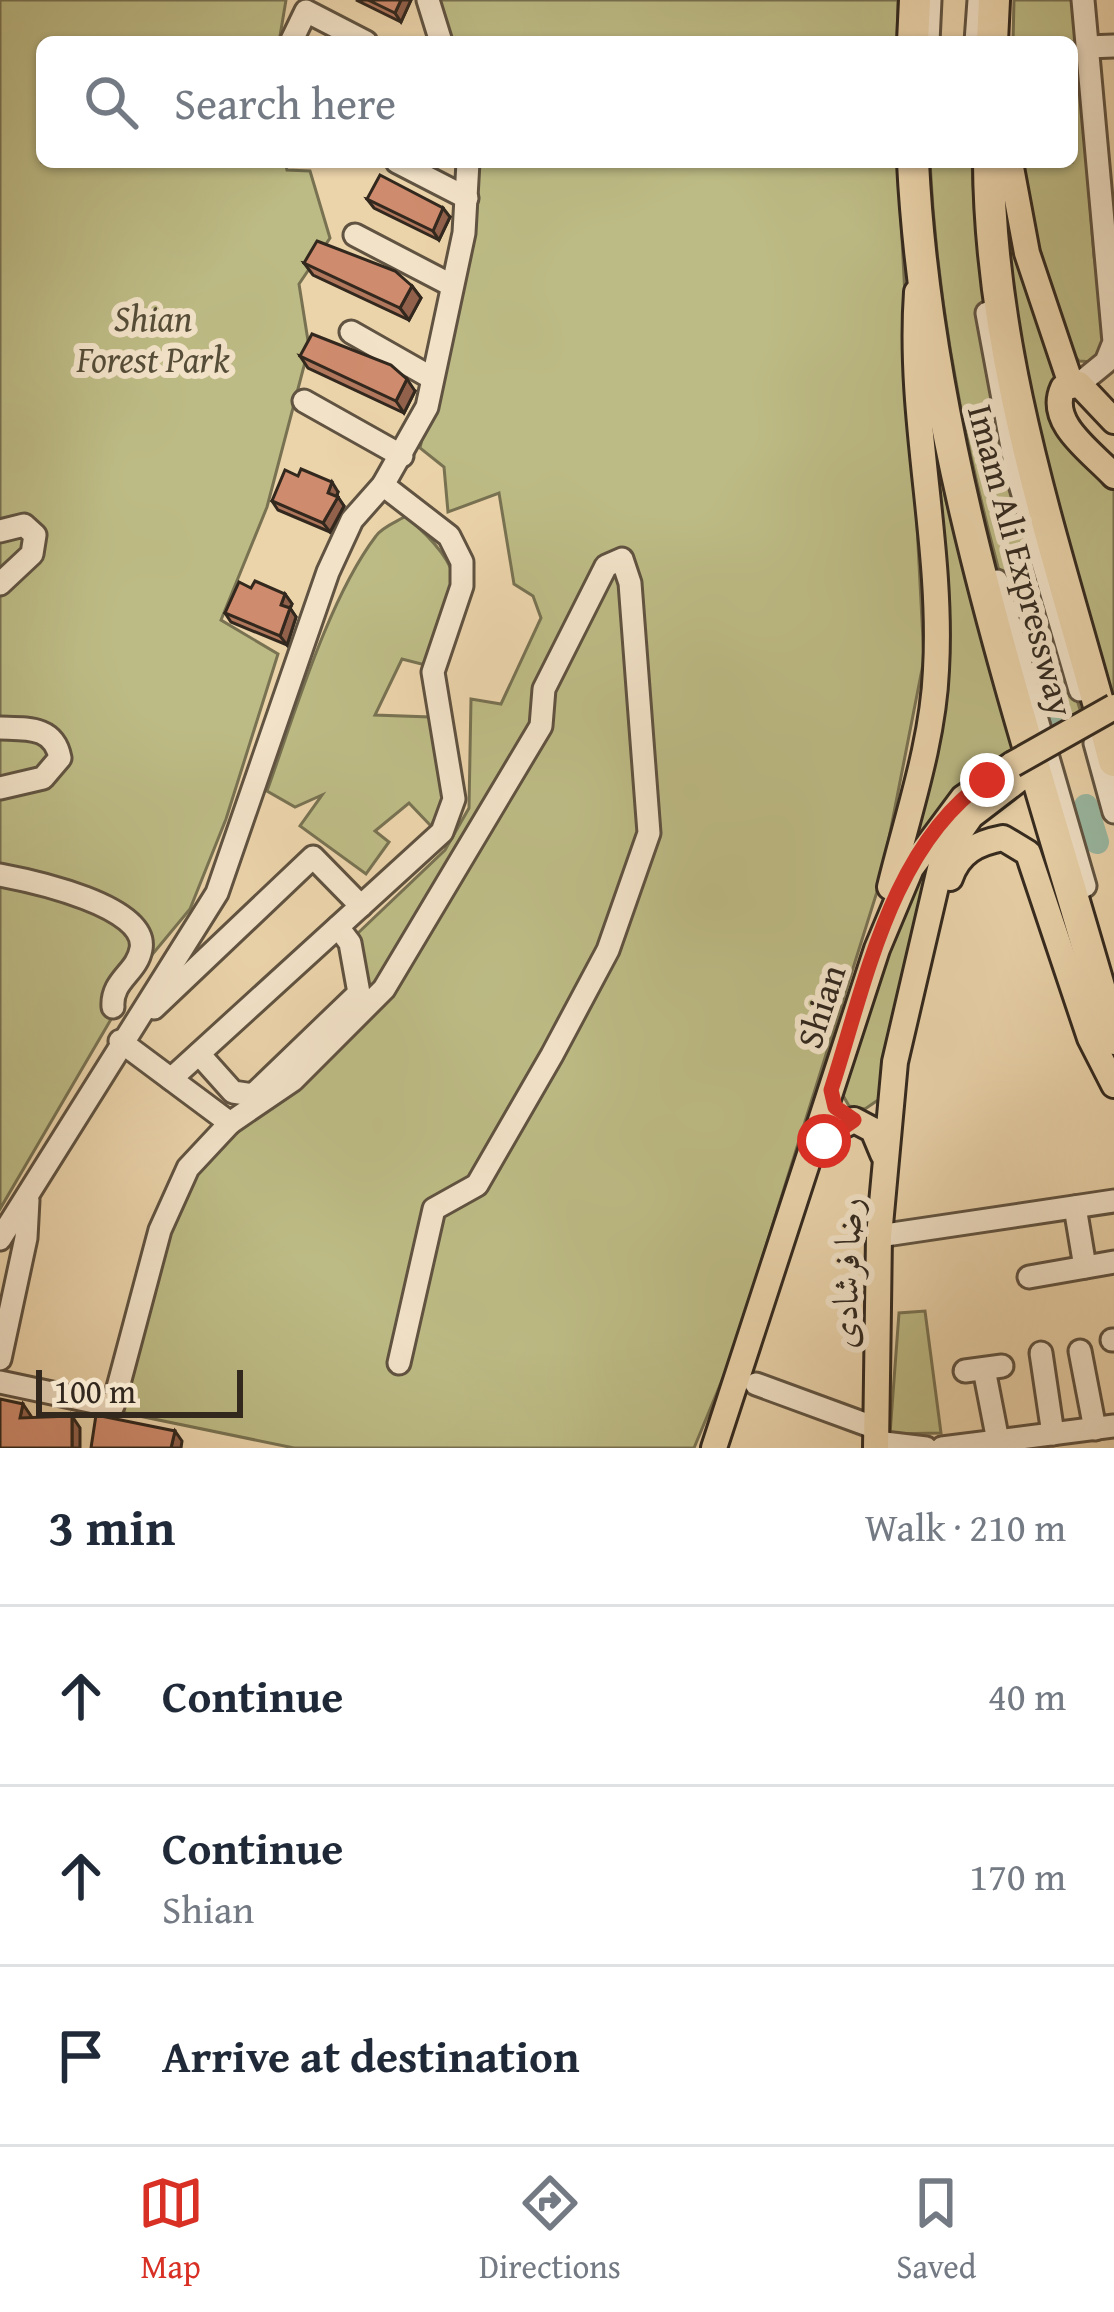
<!DOCTYPE html>
<meta charset="utf-8">
<style>
:root{--surface:#fff;--page:#f6f6f7;--text:#1f2937;--muted:#747a83;--line:#e0e1e3;--accent:#d93025}
body{margin:0;font-family:"Gentium Book Plus",Amiri,serif;background:var(--page);color:var(--text)}
.scale{position:absolute;left:36px;bottom:30px;width:207px;box-sizing:border-box;padding-left:12px;border:6px solid #32281e;border-top:0;font-size:33px;line-height:42px;white-space:nowrap;color:#32281e;-webkit-text-stroke:9px #f2e2c8;paint-order:stroke}
.stop{position:absolute;width:36px;height:36px;margin:-27px;border:9px solid #d93025;border-radius:50%;background:#fff}
.stop.end{background:#d93025;border-color:#fff;box-shadow:0 3px 12px #0008}
.list{margin:0;padding:0;list-style:none}
h2{display:flex;justify-content:space-between;align-items:center;height:156px;margin:0;padding:0 48px;font-size:51px}
h2 small{font-size:39px;font-weight:400;color:var(--muted)}
.list li{display:grid;grid-template-columns:78px 1fr auto;gap:36px;align-items:center;box-sizing:border-box;height:180px;padding:0 48px;border-top:3px solid var(--line)}
.list b{display:block;font-size:45px;white-space:nowrap}
.list p{margin:0;font-size:39px;white-space:nowrap;color:var(--muted)}
.list em{font-size:39px;font-style:normal;color:var(--muted)}
.icon{flex:none;width:66px;height:66px;fill:none;stroke:currentColor;stroke-width:2;stroke-linecap:round;stroke-linejoin:round}
.map{position:relative;flex:none;width:1114px;height:1448px;overflow:hidden}
.search{position:absolute;background:var(--surface);box-shadow:0 3px 9px #0004;left:36px;right:36px;top:36px;height:132px;display:flex;align-items:center;gap:30px;box-sizing:border-box;padding:0 42px;border-radius:18px;color:var(--muted);font-size:45px}
.sheet{height:696px;background:var(--surface)}
nav{display:flex;justify-content:space-around;align-items:center;box-sizing:border-box;height:168px;border-top:3px solid var(--line);background:var(--surface);font-size:33px;color:var(--muted)}
nav a{display:grid;justify-items:center;gap:6px}
nav .on{color:var(--accent)}
.map>svg:first-child{display:block}
</style>
<div class="map">
<svg width="1114" height="1448" viewBox="0 0 1114 1448">
<rect width="100%" height="100%" fill="#ebd3aa"/>
<filter id="stains"><feTurbulence type="fractalNoise" baseFrequency=".00167" numOctaves="4"/><feColorMatrix values="0 0 0 0 .2 0 0 0 0 .09 0 0 0 0 .02 0 0 0 .5 -.17"/></filter>
<radialGradient id="worn" r=".72"><stop offset=".6" stop-color="#630" stop-opacity="0"/><stop offset="1" stop-color="#630" stop-opacity=".3"/></radialGradient>
<g fill="#bdbb85" stroke="#787252" stroke-width="3">
<path d="M0,0h286l-7,42h-237v120h243l2,8 23,1 20,67 -31,46 10,63 -42,160 -46,113 57,34 -52,165 -36,90 -49,59 -141,241z"/>
<path d="M440,0h458l-1,42h-445z"/>
<path d="M1014,0h60l20,256 14,86 -15,20 -14,-1 -11,-13 -53,-186h57v-120h-59z"/>
<path d="M474,162h424l26,497 -43,220 -151,482 -36,87h-400l-174,-36 46,-176 27,-61 173,-184 -9,-57 88,-84 24,-42 2,-109 30,5 40,-86 -8,-22 -19,-12 -15,-91 -51,19 -4,-45 -24,-19 42,-184z"/>
<path d="M930,162h42c7,190 54,376 111,557l-36,21c-58,-197 -107,-372 -117,-578z"/>
<path d="M1004,162l56,215 -7,9 61,96v242c-51,-185 -110,-368 -110,-562z"/>
<path d="M919,338l27,163 75,249 -65,43 -48,61 21,-97z"/>
<path d="M406,516c63,55 59,78 35,153l-39,-10 -27,56 55,2 17,79 -16,30 -22,-23 -34,28 14,11 -23,32 -66,-48 22,-31 -27,12 -28,-16c27,-75 61,-192 109,-255 6,-9 20,-14 30,-20z"/>
<path d="M964,815l-83,283 -16,11 -16,-3 -8,-14 76,-224z"/>
<path d="M925,1311l16,122 -51,1 9,-121z"/>
</g>
<g fill="none" stroke-linecap="round" stroke-linejoin="round">
<g stroke="#99b9a3" stroke-width="24">
<path d="M1037,632l24,88"/>
<path d="M1086,806l11,36"/>
</g>
<defs>
<g id="minor">
<path d="M428,0l13,42"/>
<path d="M291,42l15,-31 60,31"/>
<path d="M928,42l2,-42"/>
<path d="M976,42l3,-42"/>
<path d="M1087,47l27,-1"/>
<path d="M397,162l70,36"/>
<path d="M355,235l96,50"/>
<path d="M987,313l30,161 63,216"/>
<path d="M351,332l81,46"/>
<path d="M1079,384l27,-22 8,-20 -31,-342"/>
<path d="M304,401l98,55"/>
<path d="M0,531l24,-6 11,10 -3,19 -32,30"/>
<path d="M997,581l88,305"/>
<path d="M0,728c27,1 54,-2 60,30l-17,20 -43,10"/>
<path d="M1095,743l19,69"/>
<path d="M0,875c32,6 149,31 141,74 -4,24 -30,31 -28,58"/>
<path d="M154,1008l159,-151 48,49"/>
<path d="M199,1054l34,38 20,3 106,-102 -9,-50 -12,-16"/>
<path d="M171,1079l271,-247 12,-33 -21,-127 29,-86v-24l-13,-26 -66,-51"/>
<path d="M230,1123l63,-43 91,-91 157,-263 3,-37 62,-123 16,-7 8,24 19,250 -41,117 -56,105 -75,130 -43,24 -35,154"/>
<path d="M1075,1207l10,60"/>
<path d="M879,1236l235,-35"/>
<path d="M0,1239l217,-346 111,-321 24,-52 31,-35 44,-78 37,-174 4,-71"/>
<path d="M1029,1277l85,-15"/>
<path d="M1112,1340h2"/>
<path d="M1080,1351l15,78"/>
<path d="M1041,1353l12,81"/>
<path d="M0,1359l26,-121 2,-38"/>
<path d="M984,1369l14,72"/>
<path d="M965,1371l37,-5"/>
<path d="M0,1382l113,24 47,-176 28,-62 42,-45 -110,-82"/>
<path d="M756,1384l120,44"/>
<path d="M876,1442l50,6"/>
<path d="M942,1448l172,-22"/>
</g>
<g id="major">
<path d="M1010,162l17,91 44,131"/>
<path d="M1114,421l-35,-37 -16,4c-16,35 29,64 51,88"/>
<path d="M950,878c9,-26 27,-35 53,-40l25,15 62,185 24,47"/>
<path d="M890,887c17,-70 43,-144 46,-217 7,-126 -28,-251 -19,-378"/>
<path d="M819,1150l11,-18 24,-12 19,10 10,24"/>
<path d="M714,1448l163,-499 34,-81 52,-70 50,-34"/>
<path d="M876,1448l3,-212 16,-174 48,-206 28,-40 47,-36"/>
</g>
<g id="highway">
<path d="M913,42l2,-42"/>
<path d="M992,42l2,-42"/>
<path d="M913,162c15,302 120,588 201,877"/>
<path d="M989,162c1,208 73,401 125,599"/>
</g>
</defs>
<use href="#minor" stroke="#605341" stroke-width="27"/>
<use href="#major" stroke="#32281e" stroke-width="30"/>
<use href="#highway" stroke="#32281e" stroke-width="36"/>
<use href="#minor" stroke="#f2e2c8" stroke-width="21"/>
<use href="#major" stroke="#ebd3aa" stroke-width="24"/>
<use href="#highway" stroke="#ebd3aa" stroke-width="30"/>
<defs>
<path id="major-bridge" d="M1013,764l101,-57"/>
</defs>
<use href="#major-bridge" stroke="#32281e" stroke-width="30" stroke-linecap="butt"/>
<use href="#major-bridge" stroke="#ebd3aa" stroke-width="24"/>
</g>
<g fill="#b2785e" stroke="#32281e" stroke-width="3">
<path d="M356,0h55l-10,22z"/>
<path d="M367,199l83,18 -11,23 -65,-32z"/>
<path d="M304,263l108,23 9,12 -12,22 -96,-45z"/>
<path d="M300,356l115,35 -11,22 -96,-45z"/>
<path d="M298,476l40,16 -1,4 7,10 -14,26 -52,-22 -6,-9z"/>
<path d="M251,588l34,6 7,10 -2,4 6,9 -9,28 -56,-23 -6,-9z"/>
</g>
<g fill="#91614c" stroke="#32281e" stroke-width="3">
<path d="M401,0h10l-10,22 -6,-9z"/>
<path d="M443,208l7,9 -11,23 -6,-9z"/>
<path d="M412,286l9,12 -12,22 -9,-12z"/>
<path d="M407,379l8,12 -11,22 -8,-12z"/>
<path d="M332,482l6,10 -4,10 -6,-9z"/>
<path d="M338,497l6,9 -14,26 -7,-9z"/>
<path d="M285,594l7,10 -4,10 -7,-9z"/>
<path d="M290,608l6,9 -9,28 -7,-9z"/>
<path d="M23,1404l8,12 -3,14 -8,-12z"/>
<path d="M72,1416l8,12v20h-8z"/>
<path d="M175,1431l7,10 -1,7h-10z"/>
</g>
<g fill="#cf8b6d" stroke="#32281e" stroke-width="3">
<path d="M368,0h33l-6,13z"/>
<path d="M380,175l63,33 -10,23 -66,-32z"/>
<path d="M317,241l78,30 17,15 -12,22 -96,-45z"/>
<path d="M312,334l79,31 16,14 -11,22 -96,-45z"/>
<path d="M301,469l31,13 -4,11 10,4 -15,26 -51,-22 13,-31 13,6z"/>
<path d="M255,581l30,13 -4,11 9,3 -10,28 -55,-23 14,-31 12,6z"/>
<path d="M0,1399l23,5 -3,14 52,-2v32h-72z"/>
<path d="M96,1415l79,16 -4,17h-80z"/>
</g>
<g fill="none" stroke-linecap="round" stroke-linejoin="round">
<path stroke="#d93025" stroke-width="15" d="M824,1141l30,-21 -19,-13 -4,-17c34,-104 59,-244 156,-310"/>
</g>
<g text-anchor="middle" dominant-baseline="central" stroke-width="12" stroke-linejoin="round" paint-order="stroke">
<g font-size="36" font-style="italic" fill="#554d38" stroke="#f2e2c8">
<text x="153" y="317">Shian<tspan x="153" dy="41">Forest Park</tspan></text>
</g>
<g font-size="36" fill="#32281e" stroke="#f2e2c8">
<text transform="translate(1022 560) rotate(75)">Imam Ali Expressway</text>
<text transform="translate(820 1006) rotate(-72)">Shian</text>
<text transform="translate(845 1273) rotate(-88)">رضا فرشادی</text>
</g>
</g>
<rect width="100%" height="100%" filter="url(#stains)"/>
<rect width="100%" height="100%" fill="url(#worn)"/>
</svg>
<div class="scale">100 m</div>
<div class="stop" style="left:824px;top:1141px"></div>
<div class="stop end" style="left:987px;top:780px"></div>
<div class="search"><svg class="icon" aria-label="search" viewBox="0 0 24 24"><circle cx="10" cy="10" r="6"/><path d="M15 15l6 6"/></svg>Search here</div>
</div>
<section class="sheet">
<h2>3 min<small>Walk · 210 m</small></h2>
<ul class="list">
<li><svg class="icon" aria-label="ahead" viewBox="0 0 24 24"><path d="M12 20V5M6 11l6-6 6 6"/></svg><div><b>Continue</b></div><em>40 m</em></li>
<li><svg class="icon" aria-label="ahead" viewBox="0 0 24 24"><path d="M12 20V5M6 11l6-6 6 6"/></svg><div><b>Continue</b><p>Shian</p></div><em>170 m</em></li>
<li><svg class="icon" aria-label="arrive" viewBox="0 0 24 24"><path d="M6 21V4h12l-3 4 3 4H6"/></svg><div><b>Arrive at destination</b></div></li>
</ul>
</section>
<nav>
<a class="on"><svg class="icon" aria-label="map" viewBox="0 0 24 24"><path d="M3 6l6-2 6 2 6-2v14l-6 2-6-2-6 2zM9 4v14M15 6v14"/></svg>Map</a>
<a><svg class="icon" aria-label="directions" viewBox="0 0 24 24"><path d="M12 3l9 9-9 9-9-9zM9 14v-3h6M13 9l2 2-2 2"/></svg>Directions</a>
<a><svg class="icon" aria-label="saved" viewBox="0 0 24 24"><path d="M7 4h10v16l-5-4-5 4z"/></svg>Saved</a>
</nav>
